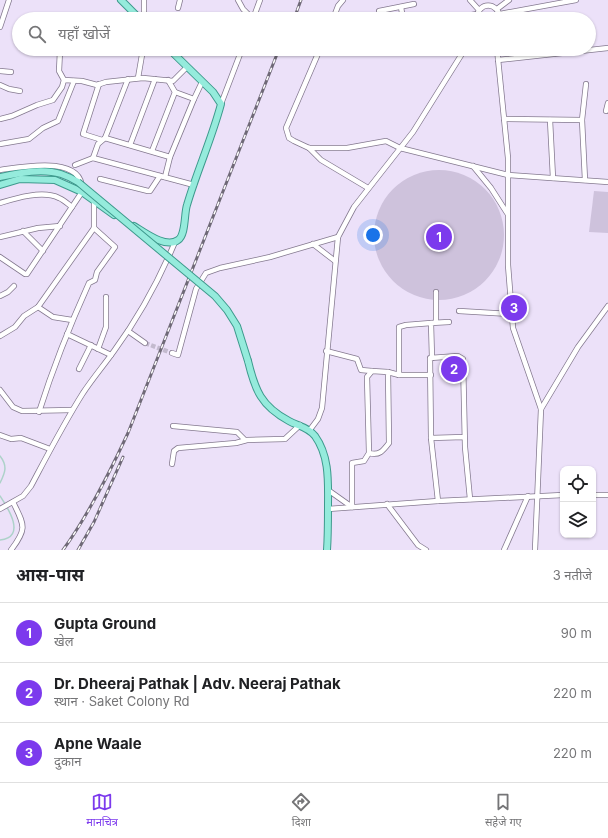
<!DOCTYPE html>
<html lang="hi">
<meta charset="utf-8">
<style>
:root{--surface:#fff;--page:#f6f6f6;--text:#202124;--muted:#757577;--line:#e0e0e0;--accent:#7c3aed}
body{margin:0;font-family:Inter,"Noto Sans Devanagari",sans-serif;background:var(--page);color:var(--text)}
.controls{position:absolute;right:12px;bottom:12px;display:grid;overflow:hidden;border-radius:8px;box-shadow:0 1px 3px #0004}
.controls button{width:36px;height:36px;display:grid;place-items:center;padding:0;border:0;border-bottom:1px solid var(--line);background:var(--surface);color:var(--text);font:20px sans-serif}
.you{position:absolute;left:373px;top:235px;width:14px;height:14px;margin:-10px;border:3px solid #fff;border-radius:50%;background:#1a73e8;box-shadow:0 0 0 6px #1a73e833}
.badge{display:grid;place-items:center;width:26px;height:26px;border-radius:50%;background:var(--accent);color:#fff;font-size:13px;font-weight:700}
.pin{position:absolute;translate:-50% -50%;border:2px solid #fff;box-shadow:0 1px 4px #0006}
.list{margin:0;padding:0;list-style:none}
h2{display:flex;justify-content:space-between;align-items:center;height:52px;margin:0;padding:0 16px;font-size:17px}
h2 small{font-size:13px;font-weight:400;color:var(--muted)}
.list li{display:grid;grid-template-columns:26px 1fr auto;gap:12px;align-items:center;box-sizing:border-box;height:60px;padding:0 16px;border-top:1px solid var(--line)}
.list b{display:block;font-size:15px;white-space:nowrap}
.list p{margin:0;font-size:13px;white-space:nowrap;color:var(--muted)}
.list em{font-size:13px;font-style:normal;color:var(--muted)}
.icon{flex:none;width:22px;height:22px;fill:none;stroke:currentColor;stroke-width:2;stroke-linecap:round;stroke-linejoin:round}
.map{position:relative;flex:none;width:608px;height:550px;overflow:hidden}
.search{position:absolute;background:var(--surface);box-shadow:0 1px 3px #0004;left:12px;right:12px;top:12px;height:44px;display:flex;align-items:center;gap:10px;box-sizing:border-box;padding:0 14px;border-radius:22px;color:var(--muted);font-size:15px}
.sheet{height:232px;background:var(--surface)}
nav{display:flex;justify-content:space-around;align-items:center;box-sizing:border-box;height:56px;border-top:1px solid var(--line);background:var(--surface);font-size:11px;color:var(--muted)}
nav a{display:grid;justify-items:center;gap:2px}
nav .on{color:var(--accent)}
.map>svg:first-child{display:block}
</style>
<div class="map">
<svg width="608" height="550" viewBox="0 0 608 550">
<rect width="100%" height="100%" fill="#ece1f9"/>
<g fill="#cec2dc">
<circle cx="439" cy="235" r="65"/>
<path d="M594,191l14,1v41l-19,-1z"/>
</g>
<g fill="none" stroke-linecap="round" stroke-linejoin="round">
<g stroke="#add2c9" stroke-width="1.5">
<path d="M0,456c8,10 5,17 0,27"/>
<path d="M0,496c8,12 27,41 0,44"/>
</g>
<path stroke="#c3bace" stroke-width="4.5" stroke-dasharray="4.5 2" stroke-linecap="butt" d="M145,343l27,10"/>
<defs>
<g id="minor">
<path d="M238,0l5,9 10,10"/>
<path d="M470,0l9,10"/>
<path d="M401,7l2,12"/>
<path d="M178,8l2,-8"/>
<path d="M497,9l12,-9"/>
<path d="M379,11l35,-7"/>
<path d="M500,14l76,-14"/>
<path d="M144,19v-19"/>
<path d="M253,19l7,-19"/>
<path d="M333,19l5,-13 5,-6"/>
<path d="M450,19l27,-5"/>
<path d="M477,19c0,-18 22,-18 23,0"/>
<path d="M0,27l9,-27"/>
<path d="M320,49l-34,79 3,10 5,3 15,7h38l39,-7 14,7 108,27 100,7"/>
<path d="M497,49l11,109v107l5,63 28,81"/>
<path d="M60,51l-1,20 5,9"/>
<path d="M498,60l110,-12"/>
<path d="M0,71l11,1"/>
<path d="M138,78l5,-29"/>
<path d="M99,84l-16,50 19,6"/>
<path d="M0,85l9,4 11,2"/>
<path d="M175,92l19,7"/>
<path d="M221,104l21,-55"/>
<path d="M606,111l2,-8"/>
<path d="M0,119l12,-3 25,-11 16,-5 9,-13 2,-7 18,1 15,4 9,-3 37,-4 30,3 14,-14"/>
<path d="M504,119l78,1"/>
<path d="M550,120l3,58"/>
<path d="M105,138l65,19 -5,20"/>
<path d="M0,144l29,-5 14,-11 15,-7 16,-40"/>
<path d="M130,145l25,-66"/>
<path d="M309,148l12,12 47,28"/>
<path d="M152,151l23,-59 -7,-12"/>
<path d="M170,157l24,-58 8,-17"/>
<path d="M93,158l5,-14 7,-6 23,-59"/>
<path d="M75,165l18,-7 101,27"/>
<path d="M473,166l18,22 16,25"/>
<path d="M0,170c22,-3 85,-16 82,22l-55,82h-2l-25,-17"/>
<path d="M100,179l48,12h2l10,-15"/>
<path d="M585,180l-3,-60 4,-36"/>
<path d="M0,203c16,-5 43,-13 59,-5 5,2 9,6 13,9"/>
<path d="M23,231l20,20"/>
<path d="M0,237l38,-9 22,-2"/>
<path d="M313,244l22,17"/>
<path d="M0,296l8,-4 6,-6"/>
<path d="M38,307l15,10 19,3"/>
<path d="M459,311l53,3"/>
<path d="M436,322v-30"/>
<path d="M128,331l17,12"/>
<path d="M67,334l44,21"/>
<path d="M0,336l15,-9 9,-11 14,-9 56,-79"/>
<path d="M98,349l8,-22v-30"/>
<path d="M326,351l31,8 4,11 11,1"/>
<path d="M172,353l6,2 18,-66 10,-16 14,-5 50,-11 68,-20"/>
<path d="M432,358l-1,-35 18,-1"/>
<path d="M79,369l12,-24"/>
<path d="M388,372l11,3h32"/>
<path d="M399,375v-48l7,-2 25,-2"/>
<path d="M0,390l13,17 9,4 50,-1"/>
<path d="M39,412c14,-44 31,-87 50,-129l6,-3 2,-8 18,-25 -21,-19v-28"/>
<path d="M173,426l64,6 8,8"/>
<path d="M309,431l9,-12 4,-11 16,-171 16,-30 59,-75 52,-83"/>
<path d="M0,435l11,4 10,-1 29,11"/>
<path d="M464,437l-33,1 -1,-80 28,-2 5,3 2,88 5,52"/>
<path d="M431,438l7,63"/>
<path d="M172,464l2,-13 4,-3 58,-5 11,-3 38,-1 15,-14"/>
<path d="M328,490l24,17v-44l12,-2 5,-8 -2,-76 5,-6 16,1 1,71c-6,8 -10,13 -20,10"/>
<path d="M593,495h15"/>
<path d="M387,504l31,41 8,5"/>
<path d="M0,509l23,-13 8,-10c17,-32 33,-63 52,-93 10,-15 21,-28 31,-42 25,-34 45,-71 61,-109"/>
<path d="M328,509l110,-8 125,-6"/>
<path d="M11,550c17,-22 13,-25 2,-48"/>
<path d="M504,550l24,-54"/>
<path d="M535,550l6,-141 37,-62 30,-41"/>
</g>
<g id="major">
<path d="M121,0l19,19"/>
<path d="M0,177c19,-4 42,-9 61,-3 6,2 12,5 17,8"/>
<path d="M0,185l20,-6 35,1 27,12 32,23"/>
<path d="M134,226c10,6 32,23 44,14 8,-5 6,-26 9,-35 10,-34 25,-67 34,-101l-8,-12 -44,-43"/>
<path d="M248,361c7,29 13,45 41,60 9,5 19,6 26,15 15,21 13,47 13,71 0,14 0,29 -1,43"/>
</g>
</defs>
<use href="#minor" stroke="#84798f" stroke-width="6"/>
<use href="#major" stroke="#3e9a8d" stroke-width="8"/>
<use href="#minor" stroke="#fff" stroke-width="4.5"/>
<use href="#major" stroke="#95ebdc" stroke-width="6"/>
<defs>
<g id="rail">
<path d="M294,19l7,-19"/>
<path d="M63,550c26,-36 46,-76 65,-117l151,-384"/>
<path d="M78,550l16,-28 29,-65"/>
</g>
</defs>
<use href="#rail" stroke="#6f6977" stroke-width="3"/>
<use href="#rail" stroke="#fff" stroke-width="1.5" stroke-dasharray="4.5" stroke-linecap="butt"/>
<defs>
<path id="major-bridge" d="M78,182l137,114 12,14 10,16 11,35"/>
</defs>
<use href="#major-bridge" stroke="#3e9a8d" stroke-width="8" stroke-linecap="butt"/>
<use href="#major-bridge" stroke="#95ebdc" stroke-width="6"/>
</g>
</svg>
<div class="controls">
<button><svg class="icon" aria-label="locate" viewBox="0 0 24 24"><circle cx="12" cy="12" r="6"/><path d="M12 2v4M12 18v4M2 12h4M18 12h4"/></svg></button>
<button><svg class="icon" aria-label="layers" viewBox="0 0 24 24"><path d="M12 4l9 5-9 5-9-5zM3 14l9 5 9-5"/></svg></button>
</div>
<div class="you"></div>
<div class="pin badge" style="left:439px;top:237px">1</div>
<div class="pin badge" style="left:454px;top:369px">2</div>
<div class="pin badge" style="left:514px;top:308px">3</div>
<div class="search"><svg class="icon" aria-label="search" viewBox="0 0 24 24"><circle cx="10" cy="10" r="6"/><path d="M15 15l6 6"/></svg>यहाँ खोजें</div>
</div>
<section class="sheet">
<h2>आस-पास<small>3 नतीजे</small></h2>
<ul class="list">
<li><span class="badge">1</span><div><b>Gupta Ground</b><p>खेल</p></div><em>90 m</em></li>
<li><span class="badge">2</span><div><b>Dr. Dheeraj Pathak | Adv. Neeraj Pathak</b><p>स्थान · Saket Colony Rd</p></div><em>220 m</em></li>
<li><span class="badge">3</span><div><b>Apne Waale</b><p>दुकान</p></div><em>220 m</em></li>
</ul>
</section>
<nav>
<a class="on"><svg class="icon" aria-label="map" viewBox="0 0 24 24"><path d="M3 6l6-2 6 2 6-2v14l-6 2-6-2-6 2zM9 4v14M15 6v14"/></svg>मानचित्र</a>
<a><svg class="icon" aria-label="directions" viewBox="0 0 24 24"><path d="M12 3l9 9-9 9-9-9zM9 14v-3h6M13 9l2 2-2 2"/></svg>दिशा</a>
<a><svg class="icon" aria-label="saved" viewBox="0 0 24 24"><path d="M7 4h10v16l-5-4-5 4z"/></svg>सहेजे गए</a>
</nav>
